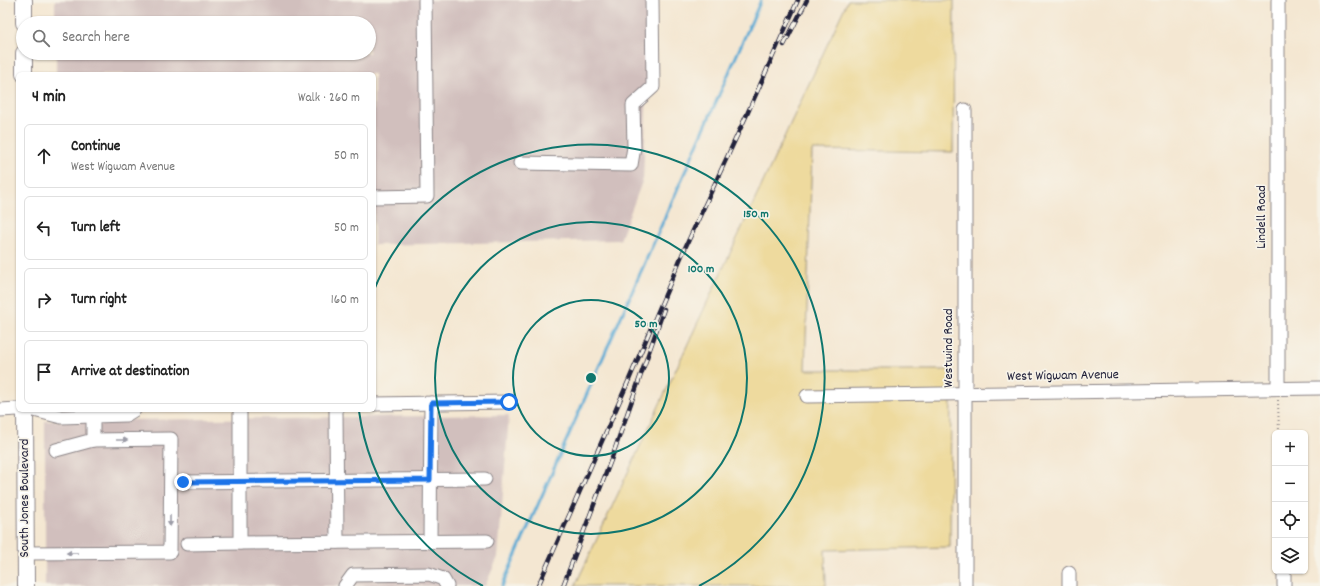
<!DOCTYPE html>
<meta charset="utf-8">
<style>
:root{--surface:#fff;--page:#f6f6f6;--text:#222;--muted:#767676;--line:#e0e0e0}
body{margin:0;font-family:Dekko,sans-serif;background:var(--page);color:var(--text)}
.controls{position:absolute;right:12px;bottom:12px;display:grid;overflow:hidden;border-radius:6px;box-shadow:0 1px 3px #0004}
.controls button{width:36px;height:36px;display:grid;place-items:center;padding:0;border:0;border-bottom:1px solid var(--line);background:var(--surface);color:var(--text);font:20px sans-serif}
.stop{position:absolute;width:12px;height:12px;margin:-9px;border:3px solid #1a73e8;border-radius:50%;background:#fff}
.stop.end{background:#1a73e8;border-color:#fff;box-shadow:0 1px 4px #0008}
.list{margin:0;padding:0;list-style:none}
h2{display:flex;justify-content:space-between;align-items:center;height:52px;margin:0;padding:0 16px;font-size:17px}
h2 small{font-size:13px;font-weight:400;color:var(--muted)}
.list li{display:grid;grid-template-columns:26px 1fr auto;gap:12px;align-items:center;box-sizing:border-box;height:64px;margin:0 8px 8px;padding:0 8px;border:1px solid var(--line);border-radius:6px}
.list b{display:block;font-size:15px;white-space:nowrap}
.list p{margin:0;font-size:13px;white-space:nowrap;color:var(--muted)}
.list em{font-size:13px;font-style:normal;color:var(--muted)}
.icon{flex:none;width:22px;height:22px;fill:none;stroke:currentColor;stroke-width:2;stroke-linecap:round;stroke-linejoin:round}
.map{position:relative;flex:none;width:1320px;height:586px;overflow:hidden}
.search{position:absolute;background:var(--surface);box-shadow:0 1px 3px #0004;left:16px;top:16px;width:360px;height:44px;display:flex;align-items:center;gap:10px;box-sizing:border-box;padding:0 14px;border-radius:22px;color:var(--muted);font-size:15px}
.panel{position:absolute;background:var(--surface);box-shadow:0 1px 3px #0004;left:16px;top:72px;width:360px;height:340px;border-radius:6px}
.map>svg:first-child{display:block}
</style>
<div class="map">
<svg width="1320" height="586" viewBox="0 0 1320 586">
<rect width="100%" height="100%" fill="#f7f3e8"/>
<filter id="ink" filterUnits="userSpaceOnUse"><feTurbulence type="fractalNoise" baseFrequency=".025" numOctaves="2"/><feDisplacementMap in="SourceGraphic" scale="8" xChannelSelector="R" yChannelSelector="G"/><feConvolveMatrix kernelMatrix="1 2 1 2 8 2 1 2 1" color-interpolation-filters="sRGB"/></filter>
<filter id="wash" filterUnits="userSpaceOnUse"><feTurbulence type="fractalNoise" baseFrequency=".012" numOctaves="4" result="noise"/><feDisplacementMap in="SourceGraphic" scale="16" xChannelSelector="R" yChannelSelector="G"/><feGaussianBlur stdDeviation="0.9" result="paint"/><feColorMatrix in="noise" values="0 0 0 0 0 0 0 0 0 0 0 0 0 0 0 0 0 1.4 0 .05"/><feComposite in="paint" operator="in"/></filter>
<g filter="url(#wash)">
<rect width="100%" height="100%" fill="#f4e7d2"/>
<g fill="#d1bfbd">
<path d="M55,0h596l-8,179 -23,61 -246,5v-171h-318v-21h313v-30h-314z"/>
<path d="M509,415l-11,142 -13,29h-440v-165z"/>
</g>
<path fill="#eeda9e" stroke="#887e6c" d="M848,0h106l-1,152 -141,-2 -7,220h146l-1,177 -125,3 1,36h-251z"/>
<g fill="none" stroke-linecap="round" stroke-linejoin="round">
<path stroke="#5aaad4" stroke-width="3" d="M502,586l259,-586"/>
</g>
</g>
<g filter="url(#ink)">
<g fill="none" stroke-linecap="round" stroke-linejoin="round">
<defs>
<g id="minor">
<path d="M965,110v476"/>
<path d="M520,163l111,2 3,-18 -1,-42 20,-18 -1,-87"/>
<path d="M374,197l53,-1 -2,-196"/>
<path d="M1278,388v-388"/>
<path d="M807,396l513,-8"/>
<path d="M374,404l135,-2"/>
<path d="M0,410l18,-1"/>
<path d="M34,410l27,7 65,-2 8,-5"/>
<path d="M336,410l1,132"/>
<path d="M56,450l37,-10"/>
<path d="M183,482l302,-3"/>
<path d="M430,542l1,-139"/>
<path d="M240,543l247,-2"/>
<path d="M187,544l53,-1v-133"/>
<path d="M26,553l144,-1 1,-113 -78,1v-24"/>
<path d="M1284,571v15"/>
<path d="M345,586l8,-11 76,-1 14,5 4,7"/>
<path d="M1069,586v-13"/>
</g>
<g id="major">
<path d="M24,0v23"/>
<path d="M24,53v21"/>
<path d="M25,410l1,176"/>
</g>
</defs>
<use href="#minor" stroke="#8b8486" stroke-width="15"/>
<use href="#major" stroke="#8b8486" stroke-width="18"/>
<path stroke="#8b8486" stroke-width="2" stroke-dasharray="1 3" stroke-linecap="butt" d="M1278,400l1,33"/>
<use href="#minor" stroke="#fff" stroke-width="13"/>
<use href="#major" stroke="#fff" stroke-width="16"/>
<defs>
<g id="rail">
<path d="M784,45l23,-45"/>
<path d="M538,586l90,-204 57,-134 63,-136 50,-112"/>
<path d="M563,586l48,-126 53,-151"/>
</g>
</defs>
<use href="#rail" stroke="#22223b" stroke-width="4.5"/>
<use href="#rail" stroke="#f7f3e8" stroke-width="3" stroke-dasharray="9" stroke-linecap="butt"/>
</g>
<defs><path id="oneway-solid" d="M-6-.8H1V-3.2L6.5 0L1 3.2V.8H-6Z"/></defs>
<g fill="#9c9ca7">
<use href="#oneway-solid" transform="translate(122 440)"/>
<use href="#oneway-solid" transform="translate(170 521) rotate(90)"/>
<use href="#oneway-solid" transform="translate(72 553) rotate(180)"/>
</g>
</g>
<g fill="none" stroke-linecap="round" stroke-linejoin="round" filter="url(#ink)">
<path stroke="#1a73e8" stroke-width="5" d="M183,482l247,-2 1,-77 78,-1"/>
</g>
<g fill="none" stroke="#0f766e" stroke-width="2">
<circle cx="591" cy="378" r="78"/>
<circle cx="591" cy="378" r="156"/>
<path d="M483 586A234 234 0 0 1 359 411M374 290A234 234 0 1 1 699 586"/>
</g>
<g text-anchor="middle" dominant-baseline="central" stroke-width="3.5" stroke-linejoin="round" paint-order="stroke">
<g font-size="14" fill="#22223b" stroke="#f7f3e8">
<text transform="translate(1262 217) rotate(-90)">Lindell Road</text>
<text transform="translate(949 348) rotate(-90)">Westwind Road</text>
<text transform="translate(1063 376) rotate(-1)">West Wigwam Avenue</text>
<text transform="translate(25 498) rotate(-90)">South Jones Boulevard</text>
</g>
</g>
<circle cx="591" cy="378" r="6" fill="#0f766e" stroke="#f7f3e8" stroke-width="2"/>
<g font-size="12" text-anchor="middle" font-weight="bold" fill="#0f766e" stroke="#f7f3e8" stroke-width="3.5" stroke-linejoin="round" paint-order="stroke">
<text x="756" y="217">150 m</text>
<text x="701" y="272">100 m</text>
<text x="646" y="327">50 m</text>
</g>
</svg>
<div class="controls">
<button>+</button>
<button>−</button>
<button><svg class="icon" aria-label="locate" viewBox="0 0 24 24"><circle cx="12" cy="12" r="6"/><path d="M12 2v4M12 18v4M2 12h4M18 12h4"/></svg></button>
<button><svg class="icon" aria-label="layers" viewBox="0 0 24 24"><path d="M12 4l9 5-9 5-9-5zM3 14l9 5 9-5"/></svg></button>
</div>
<div class="stop" style="left:509px;top:402px"></div>
<div class="stop end" style="left:183px;top:482px"></div>
<div class="search"><svg class="icon" aria-label="search" viewBox="0 0 24 24"><circle cx="10" cy="10" r="6"/><path d="M15 15l6 6"/></svg>Search here</div>
<section class="panel">
<h2>4 min<small>Walk · 260 m</small></h2>
<ul class="list">
<li><svg class="icon" aria-label="ahead" viewBox="0 0 24 24"><path d="M12 20V5M6 11l6-6 6 6"/></svg><div><b>Continue</b><p>West Wigwam Avenue</p></div><em>50 m</em></li>
<li><svg class="icon" aria-label="left" viewBox="0 0 24 24"><path d="M17 20v-9H6M10 6l-5 5 5 5"/></svg><div><b>Turn left</b></div><em>50 m</em></li>
<li><svg class="icon" aria-label="right" viewBox="0 0 24 24"><path d="M7 20v-9h11M14 6l5 5-5 5"/></svg><div><b>Turn right</b></div><em>160 m</em></li>
<li><svg class="icon" aria-label="arrive" viewBox="0 0 24 24"><path d="M6 21V4h12l-3 4 3 4H6"/></svg><div><b>Arrive at destination</b></div></li>
</ul>
</section>
</div>
